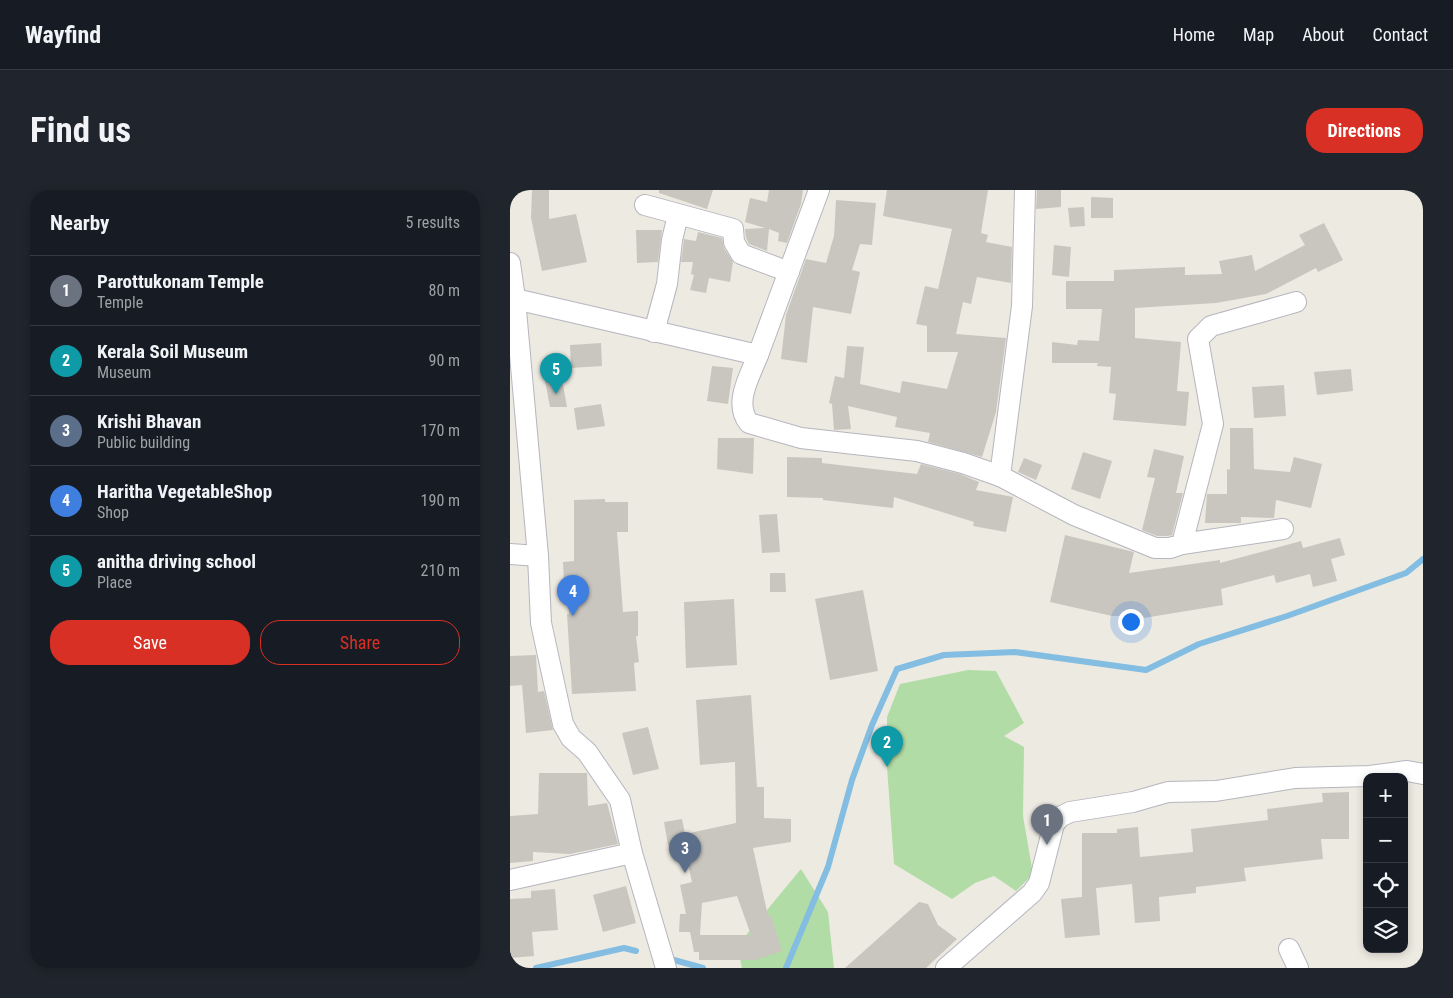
<!DOCTYPE html>
<meta charset="utf-8">
<style>
:root{--surface:#171b24;--page:#20242c;--text:#f1f3f6;--muted:#9ea1a6;--line:#363941;--accent:#d93025}
body{margin:0;font-family:"Roboto Condensed",sans-serif;background:var(--page);color:var(--text)}
.controls{position:absolute;right:15px;bottom:15px;display:grid;overflow:hidden;border-radius:10px;box-shadow:0 2px 8px #0003}
.controls button{width:45px;height:45px;display:grid;place-items:center;padding:0;border:0;border-bottom:1px solid var(--line);background:var(--surface);color:var(--text);font:25px sans-serif}
.you{position:absolute;left:620px;top:431px;width:18px;height:18px;margin:-12px;border:4px solid #fff;border-radius:50%;background:#1a73e8;box-shadow:0 0 0 8px #1a73e833}
.badge{display:grid;place-items:center;width:32px;height:32px;border-radius:50%;background:var(--accent);color:#fff;font-size:16px;font-weight:700}
.pin{position:absolute;translate:-50% -41px;filter:drop-shadow(0 1px 2px #0008)}
.pin::after{content:'';position:absolute;top:26px;width:18px;height:15px;background:inherit;clip-path:polygon(0 0,100% 0,50% 100%)}
.list{margin:0;padding:0;list-style:none}
h2{display:flex;justify-content:space-between;align-items:center;height:65px;margin:0;padding:0 20px;font-size:21px}
h2 small{font-size:16px;font-weight:400;color:var(--muted)}
.list li{display:grid;grid-template-columns:32px 1fr auto;gap:15px;align-items:center;box-sizing:border-box;height:70px;padding:0 20px;border-top:1px solid var(--line)}
.list b{display:block;font-size:19px;white-space:nowrap}
.list p{margin:0;font-size:16px;white-space:nowrap;color:var(--muted)}
.list em{font-size:16px;font-style:normal;color:var(--muted)}
.actions{display:flex;gap:10px;padding:15px 20px}
.actions a{flex:1;padding:11px 0;border:1px solid var(--accent);border-radius:20px;text-align:center;font-size:18px;color:var(--accent)}
.actions .main{background:var(--accent);color:#fff}
.icon{flex:none;width:28px;height:28px;fill:none;stroke:currentColor;stroke-width:2;stroke-linecap:round;stroke-linejoin:round}
.map{position:relative;flex:none;width:913px;height:778px;overflow:hidden;border-radius:20px}
header{display:flex;align-items:center;gap:30px;box-sizing:border-box;height:70px;padding:0 25px;background:var(--surface);border-bottom:1px solid var(--line)}
header strong{font-size:24px}
nav{display:flex;gap:28px;margin-inline-start:auto;font-size:18px}
.intro{display:flex;align-items:center;justify-content:space-between;box-sizing:border-box;height:120px;padding:0 30px}
h1{margin:0;font-size:35px}
.button{padding:12px 22px;border-radius:20px;background:var(--accent);color:#fff;font-size:18px;font-weight:700}
main{display:flex;gap:30px;padding:0 30px}
aside{flex:1;background:var(--surface);border-radius:20px;box-shadow:0 2px 8px #0003}
.map>svg:first-child{display:block}
</style>
<header>
<strong>Wayfind</strong>
<nav><a>Home</a><a>Map</a><a>About</a><a>Contact</a></nav>
</header>
<div class="intro"><h1>Find us</h1><a class="button">Directions</a></div>
<main>
<aside>
<h2>Nearby<small>5 results</small></h2>
<ul class="list">
<li><span class="badge" style="background:#6b7280">1</span><div><b>Parottukonam Temple</b><p>Temple</p></div><em>80 m</em></li>
<li><span class="badge" style="background:#0f9aa8">2</span><div><b>Kerala Soil Museum</b><p>Museum</p></div><em>90 m</em></li>
<li><span class="badge" style="background:#5c6f8a">3</span><div><b>Krishi Bhavan</b><p>Public building</p></div><em>170 m</em></li>
<li><span class="badge" style="background:#3f7fe0">4</span><div><b>Haritha VegetableShop</b><p>Shop</p></div><em>190 m</em></li>
<li><span class="badge" style="background:#0f9aa8">5</span><div><b>anitha driving school</b><p>Place</p></div><em>210 m</em></li>
</ul>
<div class="actions"><a class="main">Save</a><a>Share</a></div>
</aside>
<div class="map">
<svg width="913" height="778" viewBox="0 0 913 778">
<rect width="100%" height="100%" fill="#edeae2"/>
<g fill="#b2dca6">
<path d="M458,480l28,1 28,52 -20,13 20,11 -1,69 10,58 -17,17 -22,-15 -19,7 -23,16 -58,-35 -7,-97v-50l13,-33z"/>
<path d="M291,679l27,43 6,56h-92l-5,-22z"/>
</g>
<g fill="none" stroke-linecap="round" stroke-linejoin="round">
<g stroke="#83bde1" stroke-width="6">
<path d="M164,770l29,8"/>
<path d="M26,778l88,-20 12,3"/>
<path d="M276,778l42,-101 24,-87 20,-55 25,-56 47,-14 71,-3 131,18 53,-26 88,-28 119,-43 17,-14"/>
</g>
</g>
<g fill="#c9c6c0" fill-rule="evenodd">
<path d="M22,0h17v29l27,-5 11,48 -45,9 -11,-53z"/>
<path d="M149,0h54l-6,19 -48,-16z"/>
<path d="M259,0h34l-2,14 -14,39 -9,-2 1,-8 -10,-4 -2,22 -18,-7 -3,-6 -1,-9 20,-1 -20,-6 5,-24 17,4z"/>
<path d="M377,0h101l-7,43 7,2 -2,7 26,5 -1,36 -34,-6 -6,27 -8,-2 -7,32 50,4 -10,74 -14,45 -54,-15 2,-9 -35,-6 2,-10 -49,-11 3,23 -17,1 -2,-26 -3,-1 6,-27 9,2 3,-32 17,1 -4,37 40,9 2,-12 45,8 11,-37h-31v-26l-11,-2 9,-38 13,3 14,-60 -69,-13z"/>
<path d="M527,0h24v17l-25,2z"/>
<path d="M581,7l22,1v20h-22z"/>
<path d="M326,10l40,3 -4,42 -12,-1 -8,26 8,2 -9,42 -38,-7 -6,56 -26,-4 5,-44 20,-56 20,4 8,-27z"/>
<path d="M574,17l1,19 -15,1 -2,-19z"/>
<path d="M814,33l19,37 -25,12 -2,-4 -50,26 -50,9 -81,5v30l46,4 -4,49 12,1 -3,34 -73,-6 3,-26 -7,-1 2,-26 -14,-1 1,-3h-46v-21l25,3 1,-5 21,1 3,-32h-36v-28h48v-11l71,-3v8l37,-1 -3,-13 33,-6 3,16 50,-26 -6,-10z"/>
<path d="M126,40h26l-4,32 -21,1z"/>
<path d="M188,42l24,6 2,10 9,14 -3,20 -21,-4 -3,15 -16,-3 4,-15 -3,-1 2,-12h-12l3,-23 12,2z"/>
<path d="M544,55l17,2 -2,30 -17,-2z"/>
<path d="M91,153l1,23 -31,2 -1,-23z"/>
<path d="M202,176l21,2 -5,36 -21,-3z"/>
<path d="M841,179l2,22 -36,4 -3,-23z"/>
<path d="M52,189l5,28h-17l-5,-26z"/>
<path d="M774,195l2,31 -32,2 -2,-31z"/>
<path d="M91,214l4,22 -28,4 -3,-22z"/>
<path d="M720,238h23l1,41 36,3 4,-15 28,7 -11,44 -35,-8 -2,18 -33,-1v6h-36l2,-29h20v-25l3,1z"/>
<path d="M208,248h36l-1,36 -36,-5z"/>
<path d="M644,259l30,7 -8,37h7l-11,42 -4,1h-11l-15,-6 13,-52 -8,-1z"/>
<path d="M573,262l29,9 -12,38 -29,-10z"/>
<path d="M277,267l35,1v5l95,11 4,-10 39,10 19,8 -3,8 37,7 -7,35 -33,-6 1,-4 -80,-25 -1,11 -70,-8v-2l-36,-1z"/>
<path d="M514,268l18,7 -6,15 -18,-8z"/>
<path d="M95,309v3h23v30h-11l6,80 15,-1v25h-2l3,26 -5,1 2,28 -64,3 -5,-80h2l-1,-32h-4l-1,-20 11,-1v-61z"/>
<path d="M267,324l3,38 -18,1 -3,-38z"/>
<path d="M555,345l69,17 -5,21 91,-13v3l81,-22 2,7 37,-10 5,17 -14,4 6,22 -24,6 -3,-13 -34,9 -2,-8 -53,14 2,16 -79,13 -1,-2h-31l-62,-14z"/>
<path d="M260,383h15l1,19h-16z"/>
<path d="M353,400l15,81 -48,9 -15,-81z"/>
<path d="M224,409l3,66 -51,3 -2,-66z"/>
<path d="M26,465l2,37 6,-1 9,39 -27,3 -4,-48 -12,1v-30z"/>
<path d="M241,505l6,92h7v31l27,1v23l-38,6 15,68 3,-1 11,36 -27,9h-56v-8h-5l-4,-20h-11l1,-18h6l-6,-29 12,-3 -9,-40 -15,3 -4,-23 18,-3 3,15 51,-11 -1,-61 -35,3 -4,-65zM227,706l14,39h-51l2,-32z"/>
<path d="M138,537l11,42 -26,6 -11,-42z"/>
<path d="M29,583h48l1,33 19,-3 11,41 -48,10 -37,-2v9l-23,2v-47l28,-2z"/>
<path d="M839,602v47h-28l2,20 -79,9 2,13 -50,6v6l-37,4 1,24 -25,2 -3,-39 -36,4 4,47 -35,3 -4,-39 21,-2v-64h35v-4l21,-2 2,30 53,-5 -2,-23 77,-9 -1,-11 56,-7 -1,-9z"/>
<path d="M116,696l10,37 -33,9 -10,-37z"/>
<path d="M45,699l3,41 -26,2 2,24 -24,2v-59l21,-1v-7z"/>
<path d="M409,712l9,2 10,21 19,14 -31,29h-81z"/>
</g>
<g fill="none" stroke-linecap="round" stroke-linejoin="round">
<defs>
<g id="minor">
<path d="M135,15l88,24 1,13 7,12 48,18"/>
<path d="M0,73l5,36 23,257 3,67 22,101 8,14 16,14 33,48 12,53 34,115"/>
<path d="M5,109l243,56c-8,21 -25,48 -9,68l52,15 116,13 46,12 37,13 74,39 81,33h15l12,-4 31,-120 -15,-85 13,-13 85,-24"/>
<path d="M144,142l13,-48 5,-44 6,-25"/>
<path d="M248,165l61,-165"/>
<path d="M490,286l22,-170 3,-116"/>
<path d="M672,354l101,-15"/>
<path d="M0,364l28,2"/>
<path d="M0,690l122,-27"/>
<path d="M779,759l9,19"/>
<path d="M436,778l86,-75 7,-10 15,-59 6,-7 10,-5 63,-10 35,-10 48,-1 79,-13 75,-2 37,-5 16,3"/>
</g>
</defs>
<use href="#minor" stroke="#b5b6bf" stroke-width="22"/>
<use href="#minor" stroke="#fff" stroke-width="20"/>
</g>
</svg>
<div class="controls">
<button>+</button>
<button>−</button>
<button><svg class="icon" aria-label="locate" viewBox="0 0 24 24"><circle cx="12" cy="12" r="6"/><path d="M12 2v4M12 18v4M2 12h4M18 12h4"/></svg></button>
<button><svg class="icon" aria-label="layers" viewBox="0 0 24 24"><path d="M12 4l9 5-9 5-9-5zM3 14l9 5 9-5"/></svg></button>
</div>
<div class="you"></div>
<div class="pin badge" style="left:537px;top:655px;background:#6b7280">1</div>
<div class="pin badge" style="left:377px;top:577px;background:#0f9aa8">2</div>
<div class="pin badge" style="left:175px;top:683px;background:#5c6f8a">3</div>
<div class="pin badge" style="left:63px;top:426px;background:#3f7fe0">4</div>
<div class="pin badge" style="left:46px;top:204px;background:#0f9aa8">5</div>
</div>
</main>
